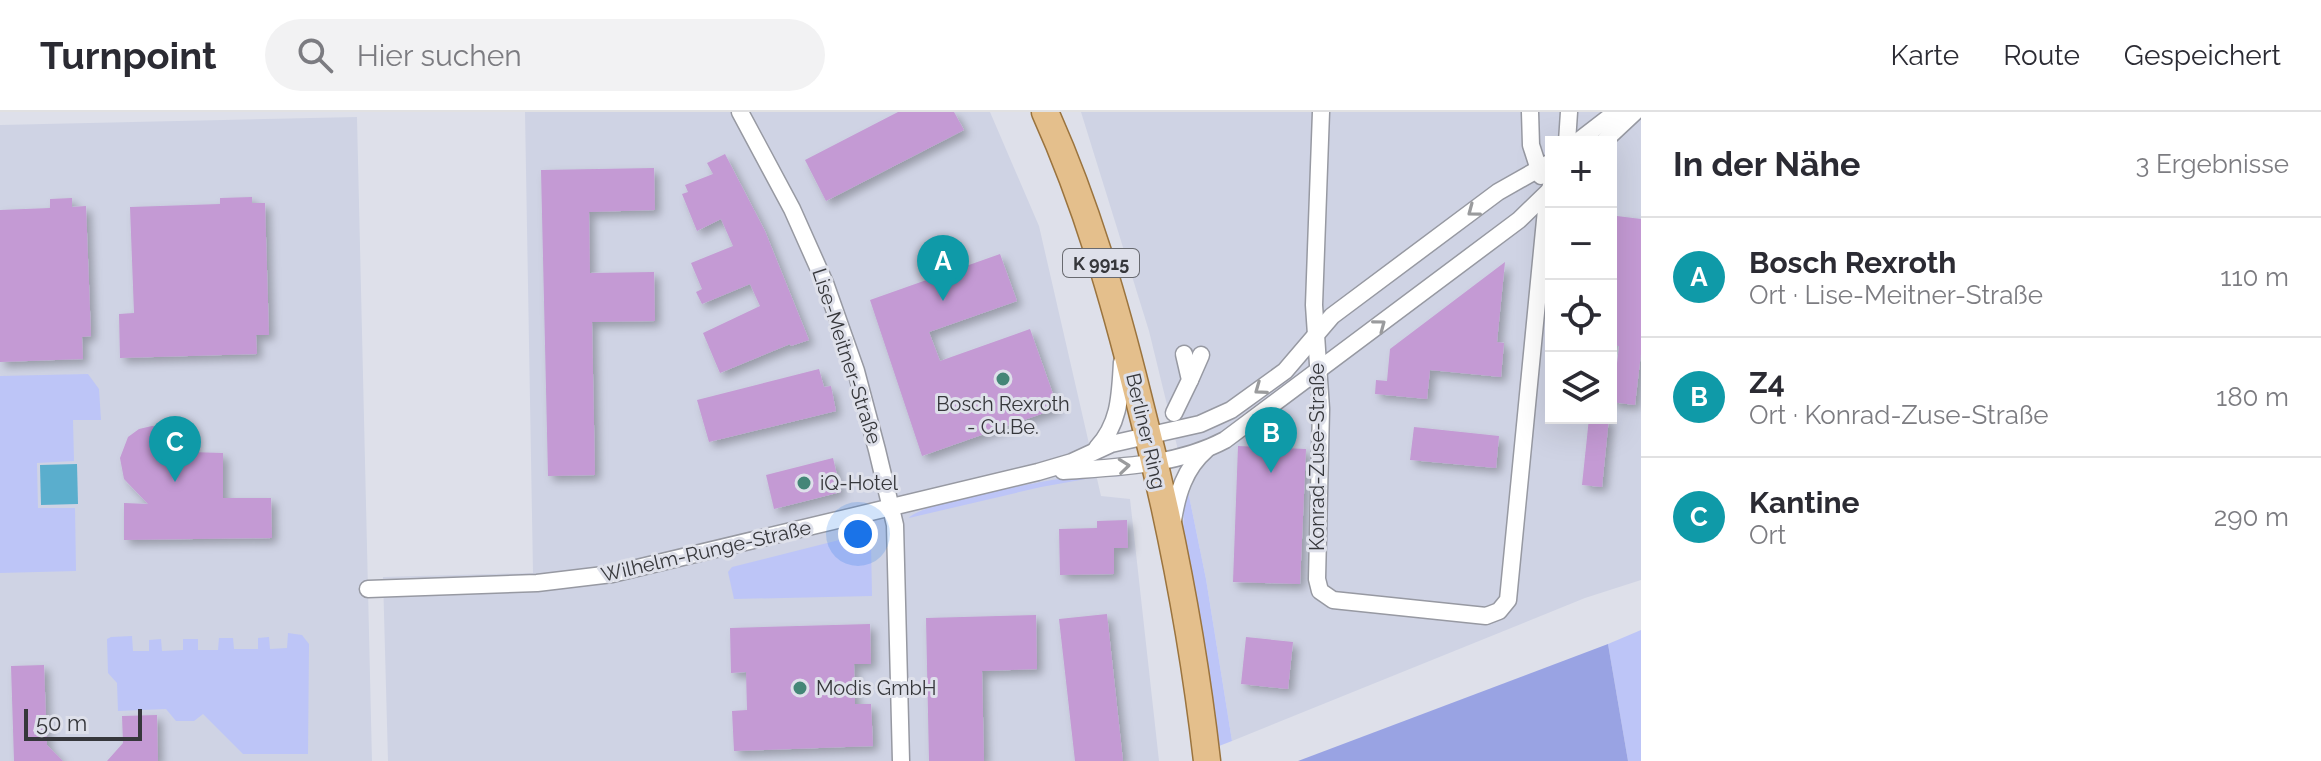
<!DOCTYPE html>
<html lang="de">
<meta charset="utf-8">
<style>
:root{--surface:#fff;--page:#f2f2f3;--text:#2b2b33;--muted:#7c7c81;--line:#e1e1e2;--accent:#0f766e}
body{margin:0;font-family:Raleway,sans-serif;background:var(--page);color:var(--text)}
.controls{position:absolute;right:24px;top:24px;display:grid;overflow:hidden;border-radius:0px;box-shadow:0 8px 32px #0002}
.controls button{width:72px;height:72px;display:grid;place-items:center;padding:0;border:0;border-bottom:2px solid var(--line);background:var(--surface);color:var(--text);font:40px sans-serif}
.scale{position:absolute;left:24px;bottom:20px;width:118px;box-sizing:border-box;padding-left:8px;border:4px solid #36373b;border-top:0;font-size:22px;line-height:28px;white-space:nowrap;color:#36373b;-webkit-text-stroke:6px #dee0ea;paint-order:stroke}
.you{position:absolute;left:858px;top:422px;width:28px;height:28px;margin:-20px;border:6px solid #fff;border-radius:50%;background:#1a73e8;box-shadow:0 0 0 12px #1a73e833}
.badge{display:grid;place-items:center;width:52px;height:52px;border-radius:50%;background:var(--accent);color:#fff;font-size:26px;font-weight:700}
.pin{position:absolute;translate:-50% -66px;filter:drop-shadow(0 2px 4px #0008)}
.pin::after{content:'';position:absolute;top:42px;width:28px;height:24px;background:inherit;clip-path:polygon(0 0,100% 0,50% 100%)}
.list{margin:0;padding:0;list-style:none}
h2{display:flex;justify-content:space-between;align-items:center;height:104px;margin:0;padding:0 32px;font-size:34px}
h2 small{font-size:26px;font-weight:400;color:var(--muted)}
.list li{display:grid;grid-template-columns:52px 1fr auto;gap:24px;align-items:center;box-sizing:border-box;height:120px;padding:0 32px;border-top:2px solid var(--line)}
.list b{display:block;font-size:30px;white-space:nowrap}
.list p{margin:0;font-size:26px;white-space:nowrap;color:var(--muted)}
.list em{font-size:26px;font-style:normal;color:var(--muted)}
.icon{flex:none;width:44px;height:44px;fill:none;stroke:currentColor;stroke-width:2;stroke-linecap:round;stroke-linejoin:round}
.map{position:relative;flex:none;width:1641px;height:649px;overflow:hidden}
header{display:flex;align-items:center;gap:48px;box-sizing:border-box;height:112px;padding:0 40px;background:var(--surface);border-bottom:2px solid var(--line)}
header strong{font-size:38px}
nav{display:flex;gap:44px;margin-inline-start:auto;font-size:28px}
.search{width:560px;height:72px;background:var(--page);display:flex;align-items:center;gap:20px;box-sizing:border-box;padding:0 28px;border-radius:44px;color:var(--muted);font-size:30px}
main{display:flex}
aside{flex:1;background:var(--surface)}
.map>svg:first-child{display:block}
</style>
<header>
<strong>Turnpoint</strong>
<div class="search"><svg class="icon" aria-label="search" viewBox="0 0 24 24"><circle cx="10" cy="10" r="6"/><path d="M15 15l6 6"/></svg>Hier suchen</div>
<nav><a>Karte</a><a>Route</a><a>Gespeichert</a></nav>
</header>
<main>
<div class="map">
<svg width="1641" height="649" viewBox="0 0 1641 649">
<defs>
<filter id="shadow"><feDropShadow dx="5" dy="5" stdDeviation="4" flood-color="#0004"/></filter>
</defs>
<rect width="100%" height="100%" fill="#dee0ea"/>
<g fill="#cfd3e4" fill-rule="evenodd">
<path d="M525,0h465l49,114 62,270 29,3 29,262h-771l-5,-184 150,-4z"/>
<path d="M1081,0h560v468l-56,18 -353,143 -26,-162 -18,-88 -39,-160zM1551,30h60v276h-60z"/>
<path d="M357,5l15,644h-372v-636z"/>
</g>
<g fill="#bdc5f7">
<path d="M88,262l11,15 2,31h-28l1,41 -37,2 1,45h37l1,63 -76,2v-197z"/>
<path d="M1124,358l-1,6 -26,1 -56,10 -132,31c11,-17 186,-47 215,-48z"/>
<path d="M1188,379l18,88 26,162 -13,5 -36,-218 1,-19z"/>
<path d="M867,421l4,8 1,55 -138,3 -6,-27 4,-5z"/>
<path d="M1641,518v131h-13l-20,-117z"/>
<path d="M288,521l14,2 7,9 -1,110h-65l-40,-40 -9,7h-18l-10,-12 -48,2 -1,-28 -9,-10 -1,-34 4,-2 21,-1 1,15h16v-11l12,-1 1,12 21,-1v-11h15v11h20l1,-12h14l1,11h24v-11l11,-1 1,12 17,-1z"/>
</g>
<path fill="#99a3e3" d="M1608,532l20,117h-330z"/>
<path fill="#5aaecd" d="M77,352l1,40 -37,1 -1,-40z"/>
<g fill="#c49ad4" filter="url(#shadow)">
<path d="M898,0h56l10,18 -138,71 -21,-41z"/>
<path d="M725,42l40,77 44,109 -18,6 -1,-2 -70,29 -17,-40 57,-27 -10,-22 -48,20 -6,-12 6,-3 -11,-26 42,-17 -12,-27 -24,12 -15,-37 6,-2 -3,-7 28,-11 -6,-11z"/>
<path d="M654,56l1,42 -66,2 1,61 64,-1 1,49 -63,1 3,153 -47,1 -7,-306z"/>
<path d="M252,85v6h13l4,132h-13l1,19 -137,4 -1,-44 15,-1 -4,-106 90,-3v-6z"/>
<path d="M72,86v9l14,-1 5,130 -9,1 1,22 -83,3v-152l50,-2v-9z"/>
<path d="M1617,104l24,3v134l-6,52 -24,-3v-31l5,1 3,-26 -8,-1v-73z"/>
<path d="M1000,142l17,47 -88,31 11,29 90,-32 28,79 -136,48 -52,-156z"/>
<path d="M1505,150l-8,80 7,1 -3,34 -71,-7 -3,29 -52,-5 1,-14 11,1 3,-32z"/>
<path d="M819,257l5,18 7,-1 5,25 -127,31 -12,-42z"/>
<path d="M1589,306h20l-7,69 -20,-2z"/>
<path d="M152,314l14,1 12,6 8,9 4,10 33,1v45h48l1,40 -148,2v-37l24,1 -24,-25 -4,-21 8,-21 11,-8z"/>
<path d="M1414,315l85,9 -3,32 -86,-8z"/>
<path d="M1238,334l68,3 -6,135 -67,-2z"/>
<path d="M833,346l8,34 -67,17 -8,-34z"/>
<path d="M1127,408l1,28h-14v26l-54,1 -1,-46 38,-1v-7z"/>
<path d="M1107,502l16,147h-48l-16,-142z"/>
<path d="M1036,503l1,54 -55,2 2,90h-55l-3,-143z"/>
<path d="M870,512l1,40h-17l1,40h16l2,42 -139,5 -2,-40 15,-1 -1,-38 -15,1 -1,-45z"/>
<path d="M1246,525l47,5 -5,47 -47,-5z"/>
<path d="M44,553l3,80 16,16h-49l-3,-95z"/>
<path d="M157,603l1,46h-51l16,-18 -1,-27z"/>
</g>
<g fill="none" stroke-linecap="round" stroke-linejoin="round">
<defs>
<g id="street">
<path d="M740,0l52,97 33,74 31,88 21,79 18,75 6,236"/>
<path d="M1321,0l-7,193 7,104 -4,170 3,12 13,9 153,16 13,-5 9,-11 38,-390 5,-25"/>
<path d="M1530,0l1,33 10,31"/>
<path d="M1567,30l2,-30"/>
<path d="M1577,30l39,-30"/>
<path d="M1603,30l32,-30"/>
<path d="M1190,268l11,-25"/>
<path d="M1174,301l16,-33 -6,-26"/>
<path d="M1097,336c23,-25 23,-53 25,-86"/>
<path d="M1063,359c54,-4 113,-5 162,-31l294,-220 31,-30"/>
<path d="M1173,409c4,-27 12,-53 33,-71"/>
<path d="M368,477l169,-6 75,-9 426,-102 34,-10 39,-18 89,-20 31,-14 54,-39 47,-55 166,-124 53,-30"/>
</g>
<path id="primary" d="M1045,0c41,91 69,187 93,284 31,119 55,242 69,365"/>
</defs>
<use href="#street" stroke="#9799a2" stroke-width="19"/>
<use href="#primary" stroke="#9b743e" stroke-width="29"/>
<use href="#street" stroke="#fff" stroke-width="16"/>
<use href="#primary" stroke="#e4bf8c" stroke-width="26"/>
</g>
<defs><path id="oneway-chevron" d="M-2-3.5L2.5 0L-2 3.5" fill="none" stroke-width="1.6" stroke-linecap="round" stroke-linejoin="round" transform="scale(2)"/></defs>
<g stroke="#9a9b9d">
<use href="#oneway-chevron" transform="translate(1473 99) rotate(143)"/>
<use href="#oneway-chevron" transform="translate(1380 213) rotate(-37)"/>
<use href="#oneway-chevron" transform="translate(1260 277) rotate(144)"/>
<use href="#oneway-chevron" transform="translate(1124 354) rotate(-6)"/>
</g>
<g fill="#448677" stroke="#dee0ea" stroke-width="3">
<circle cx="1003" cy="267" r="8"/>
<circle cx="804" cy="371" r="8"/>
<circle cx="800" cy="576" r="8"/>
</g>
<g text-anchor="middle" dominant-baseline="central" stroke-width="6" stroke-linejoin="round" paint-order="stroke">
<rect fill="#dee0ea" stroke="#686a70" stroke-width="2" x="1063" y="137" width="76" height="28" rx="6"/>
<g font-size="18" font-weight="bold" fill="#36373b">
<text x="1101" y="151">K 9915</text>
</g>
<g font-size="20" fill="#36373b" stroke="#dee0ea">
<text transform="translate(847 244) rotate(72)">Lise-Meitner-Straße</text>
<text transform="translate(1146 319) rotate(77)">Berliner Ring</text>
<text transform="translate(1317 345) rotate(-90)">Konrad-Zuse-Straße</text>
<text transform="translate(706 439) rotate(-13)">Wilhelm-Runge-Straße</text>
</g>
<g font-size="20" fill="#36373b" stroke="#dee0ea" text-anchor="start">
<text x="1003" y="292" text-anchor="middle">Bosch Rexroth<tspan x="1003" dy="23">- Cu.Be.</tspan></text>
<text x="820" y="371">iQ-Hotel</text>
<text x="816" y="576">Modis GmbH</text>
</g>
</g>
</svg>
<div class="controls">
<button>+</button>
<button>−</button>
<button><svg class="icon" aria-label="locate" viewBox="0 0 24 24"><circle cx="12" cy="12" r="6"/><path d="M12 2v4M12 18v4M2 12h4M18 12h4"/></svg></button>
<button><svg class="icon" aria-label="layers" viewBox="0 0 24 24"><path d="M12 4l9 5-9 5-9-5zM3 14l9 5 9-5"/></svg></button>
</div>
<div class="scale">50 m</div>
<div class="you"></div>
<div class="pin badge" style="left:943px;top:189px;background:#0f9aa8">A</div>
<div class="pin badge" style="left:1271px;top:361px;background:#0f9aa8">B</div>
<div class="pin badge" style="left:175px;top:370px;background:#0f9aa8">C</div>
</div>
<aside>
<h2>In der Nähe<small>3 Ergebnisse</small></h2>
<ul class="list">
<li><span class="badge" style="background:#0f9aa8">A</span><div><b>Bosch Rexroth</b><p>Ort · Lise-Meitner-Straße</p></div><em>110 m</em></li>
<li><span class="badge" style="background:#0f9aa8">B</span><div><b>Z4</b><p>Ort · Konrad-Zuse-Straße</p></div><em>180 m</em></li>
<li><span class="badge" style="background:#0f9aa8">C</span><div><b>Kantine</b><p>Ort</p></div><em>290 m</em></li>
</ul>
</aside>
</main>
